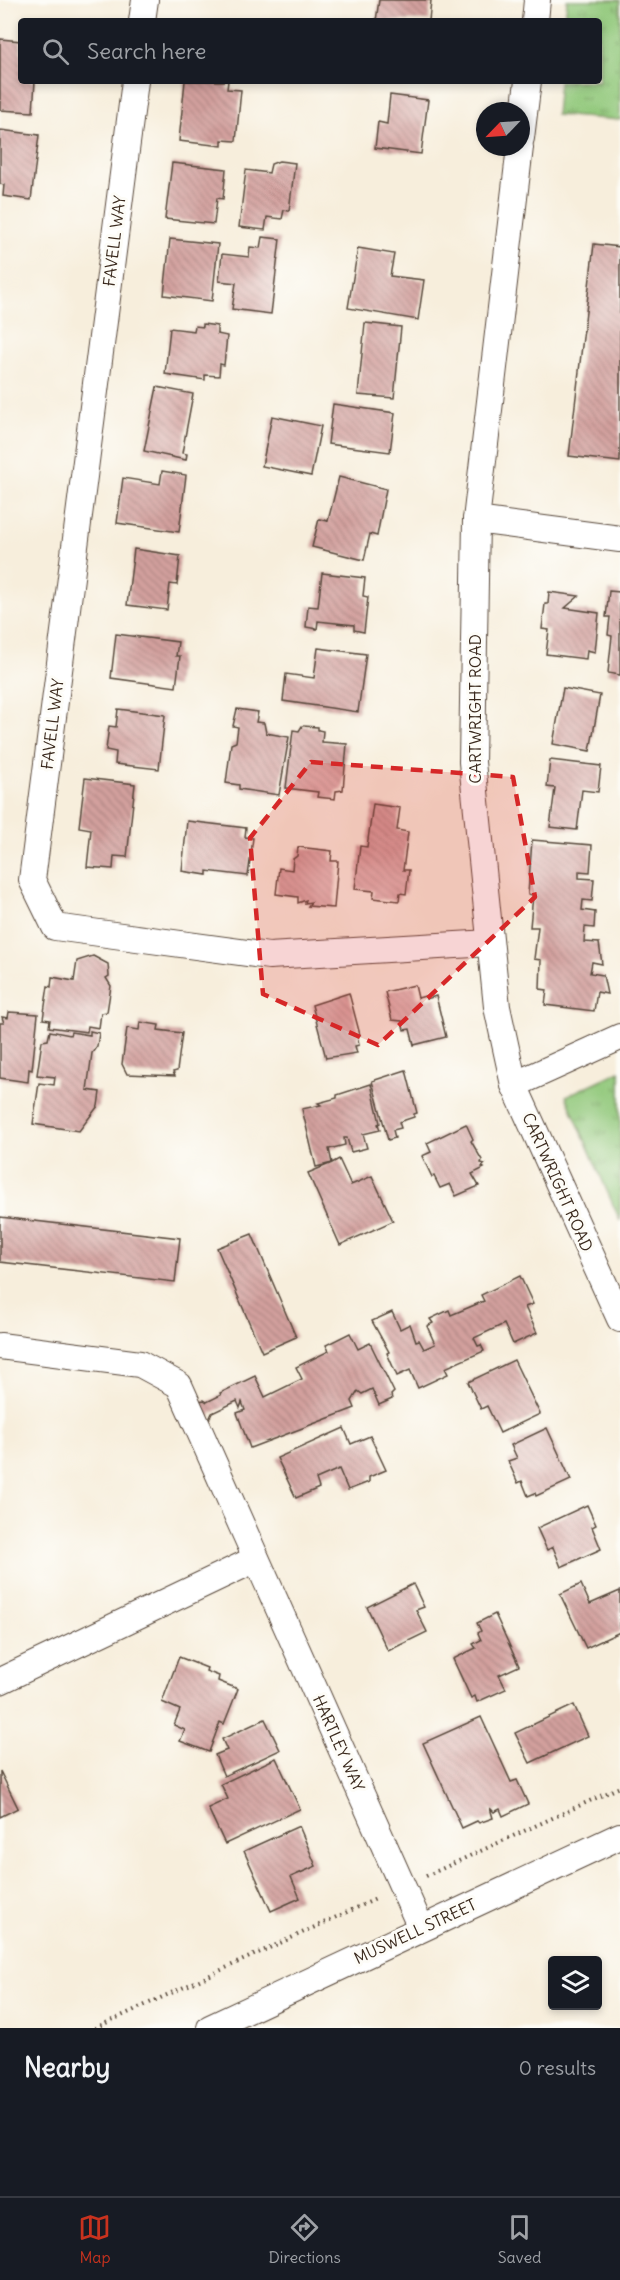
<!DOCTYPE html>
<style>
:root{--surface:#171b24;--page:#242831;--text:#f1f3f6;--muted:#9ea1a6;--line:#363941;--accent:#c8321e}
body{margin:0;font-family:Delius,sans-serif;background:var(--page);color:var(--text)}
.controls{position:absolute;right:18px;bottom:18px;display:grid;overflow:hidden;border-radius:6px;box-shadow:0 3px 9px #0003}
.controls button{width:54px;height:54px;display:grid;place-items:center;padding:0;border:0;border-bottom:2px solid var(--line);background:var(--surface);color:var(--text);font:30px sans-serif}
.compass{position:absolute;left:476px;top:102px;width:54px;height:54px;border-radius:50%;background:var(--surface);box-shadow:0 3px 9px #0003;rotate:245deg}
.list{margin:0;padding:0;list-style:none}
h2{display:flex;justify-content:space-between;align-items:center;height:78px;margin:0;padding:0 24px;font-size:26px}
h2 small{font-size:20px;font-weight:400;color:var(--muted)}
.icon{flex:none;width:33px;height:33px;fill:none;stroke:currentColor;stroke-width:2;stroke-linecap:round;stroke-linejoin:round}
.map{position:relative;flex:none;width:620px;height:2028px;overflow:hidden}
.search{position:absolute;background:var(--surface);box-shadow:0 3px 9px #0003;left:18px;right:18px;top:18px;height:66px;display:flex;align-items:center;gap:15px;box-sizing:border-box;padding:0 21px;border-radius:6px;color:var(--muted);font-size:22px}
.sheet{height:168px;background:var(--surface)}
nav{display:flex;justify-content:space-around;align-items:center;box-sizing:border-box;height:84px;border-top:2px solid var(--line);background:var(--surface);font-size:16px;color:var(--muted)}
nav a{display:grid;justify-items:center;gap:3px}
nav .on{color:var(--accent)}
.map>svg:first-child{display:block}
</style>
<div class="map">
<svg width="620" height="2028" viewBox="0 0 620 2028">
<defs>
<pattern id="park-tufts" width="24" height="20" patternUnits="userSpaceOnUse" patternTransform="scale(1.5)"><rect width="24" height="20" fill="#91c87a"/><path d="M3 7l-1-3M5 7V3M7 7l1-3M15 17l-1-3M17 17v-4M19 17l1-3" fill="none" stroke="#78a363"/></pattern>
<pattern id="building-back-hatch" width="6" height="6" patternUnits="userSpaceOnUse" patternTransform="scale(1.5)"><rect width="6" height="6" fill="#d3a09e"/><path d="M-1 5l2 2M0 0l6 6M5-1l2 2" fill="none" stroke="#ac8380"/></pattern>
</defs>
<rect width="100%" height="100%" fill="#fdfcf7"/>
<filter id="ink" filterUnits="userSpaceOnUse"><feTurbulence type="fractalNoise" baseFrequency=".0167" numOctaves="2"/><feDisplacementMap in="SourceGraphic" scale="12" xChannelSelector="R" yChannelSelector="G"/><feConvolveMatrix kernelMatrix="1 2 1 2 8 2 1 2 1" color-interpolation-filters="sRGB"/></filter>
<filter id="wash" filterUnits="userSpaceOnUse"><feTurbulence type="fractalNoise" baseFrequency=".008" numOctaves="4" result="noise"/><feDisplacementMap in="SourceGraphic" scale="24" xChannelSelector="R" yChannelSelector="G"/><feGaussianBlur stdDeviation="1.35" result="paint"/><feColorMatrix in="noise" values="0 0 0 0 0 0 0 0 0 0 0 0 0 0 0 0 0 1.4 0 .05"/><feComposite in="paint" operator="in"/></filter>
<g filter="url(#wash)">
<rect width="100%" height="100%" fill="#f7eedc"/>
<g fill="url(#park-tufts)" stroke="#66794c" stroke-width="1.5">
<path d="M567,0h53v120l-64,-5 3,-34h40v-60h-34z"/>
<path d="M620,1071v150l-54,-125z"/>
</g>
<g id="blocks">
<g fill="url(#building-back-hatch)">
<path d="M379,0h52l-2,21h-53z"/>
<path d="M0,39l21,2v40h14l-2,31 -33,-2z"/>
<path d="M185,81h43l-1,8 14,1 -5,51 -14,-1v6l-43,-5z"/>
<path d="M390,95l38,5 -7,54 -46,-6 3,-26 9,2z"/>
<path d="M0,130l39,5 -8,65 -28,-4 1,-11 -4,-1z"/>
<path d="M279,161l16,2 -6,48 -5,-1 -2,9 -15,-2 -2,13 -26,-3 7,-57 23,3 2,-9z"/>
<path d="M172,163l54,6 -3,30 -6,-1 -3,26 -49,-5z"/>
<path d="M262,237l18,2 -9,75 -39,-5 4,-26 -17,-2 3,-27 27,3 1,-10 10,1z"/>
<path d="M170,239l48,5 -6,57 -48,-6z"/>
<path d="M594,244l26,3v215l-51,-6z"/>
<path d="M358,248l36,6 -4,22 34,4 -6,40 -70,-12z"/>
<path d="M365,323l36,4 -7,71 -36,-3z"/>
<path d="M203,324l14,2v8l10,2 -3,29 -4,-1 -1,12 -14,-1v5l-40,-6 5,-46 24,3 1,-5 8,1z"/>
<path d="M157,387l36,7 -11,59 5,1 -1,6 -42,-9z"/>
<path d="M333,404l62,9 -5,39 -62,-8z"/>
<path d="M272,416l49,10 -10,50 -49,-10z"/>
<path d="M162,471l24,4 -7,57 -62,-9 6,-45 37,6z"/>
<path d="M339,477l47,12 -9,47 -7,-2 -6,26 -52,-13 7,-28 9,2z"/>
<path d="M134,549l46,7 -3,29 -7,-1 -3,26 -40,-5z"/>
<path d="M322,573l43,5 -2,18 5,1 -4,35 -10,-2v-5l-36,-4 -1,8 -11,-2 2,-21 10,1z"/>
<path d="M609,591l11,1v83l-12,-2 4,-37 -4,-1 2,-18h-4z"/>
<path d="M549,592l30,4 -14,12 34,5 -4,39 -8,-2 -1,9 -40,-5 3,-24 -7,-1 3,-25h3z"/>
<path d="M116,634l62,8 -2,14h4l-4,31 -65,-9z"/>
<path d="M318,648l48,6 -8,58 -75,-11 3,-27 28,4z"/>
<path d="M563,688l37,7 -10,56 -37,-7z"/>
<path d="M118,709l47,6 -6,54 -44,-5 1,-12 -10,-2 3,-24 7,1z"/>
<path d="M237,709l21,3 -2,10 8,1 2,10 23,4 -10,58 -40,-6v-4l-13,-2 5,-39 5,-2 2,-15 -5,-1z"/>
<path d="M302,726l16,1v3l5,1 -1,11 25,2 -4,46 -7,1 -1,8 -18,-2 1,-5 -32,-4 7,-58 6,1z"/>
<path d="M550,760l51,6 -3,26 -16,-2 -5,40 -27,-3 5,-39 -8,-1z"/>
<path d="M85,778l50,6 -8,73 -13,-1 -1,13 -26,-2 4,-38 -12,-2z"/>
<path d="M373,804l27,4 -3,22 11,2 -5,38h6l-3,24 -6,-1 -1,8 -26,-3 1,-7 -19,-2 5,-43 7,1z"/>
<path d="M187,821l59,7 -1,9 8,1 -5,38 -41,-5v4l-25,-4z"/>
<path d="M532,840l60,5 -2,27 -11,-1v7l15,1 -2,22 -9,-1 -1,10 13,2 -1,16 -9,-1 -1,15 15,1 3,21 -10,-2 -2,11 13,2 4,19 -10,-2 -3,19 -49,-6 2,-15 -7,-1 1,-29 -7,-1 4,-32h-8l3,-32 -5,-1z"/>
<path d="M298,847l34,4 -1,10h7l-4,47 -26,-2 3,-4 -6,1 1,-3 -8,3v-6l-22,-3 3,-26 13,2 1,-11 4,-3z"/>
<path d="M93,956l15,8 1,12 -3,2 5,8 -4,26 -6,1 -2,15 -11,-2 -1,6 -38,-5 1,-7 -7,-1 5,-33 3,1 1,-10 22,4 3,-20z"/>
<path d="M415,985l3,13 7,-2 1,3 10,-3 10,41 -32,8 -4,-16 -6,1 -2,-9 -10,-1 -7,-28z"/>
<path d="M349,993l11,42 -3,1 2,9 -4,1 2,7 -31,5 -14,-53z"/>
<path d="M9,1012l29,2 -6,56 -3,-1 -1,13 -28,-4v-55h4l-2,-6 6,1z"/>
<path d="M140,1022l19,3 -1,5 24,3 -5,38 -4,1 2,4 -48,-2 -5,-10 5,-36 12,2z"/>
<path d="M50,1031l20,4 1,-3 19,3v-4l9,2 -2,13 -5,7 -5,37 13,2 -2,14 -19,25 -46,-7 6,-41 15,2 1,-8 -18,-2 5,-34 6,-1z"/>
<path d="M406,1070l11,43 -3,1v3l-15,5 2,6 -8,2 2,8 -7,2 -16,-59z"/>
<path d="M371,1084l9,39 -2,1 2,6 -17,4 4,14 -16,4 -4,-14h-3l1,7 -16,4 3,14 7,-4 12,26 21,-9 21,45 -53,24 -32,-72 24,-10 -16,4 -14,-58 19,-4 -3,-2 19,-5v-3z"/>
<path d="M466,1124l7,15 -2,2 11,19 -1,3 4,1 -3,3 2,1 -12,6 7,12 -23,10 -6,-12 -10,4 -6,-12 -2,1 -10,-21 9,-4 -4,-9z"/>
<path d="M0,1217l180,21 -5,44 -175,-20z"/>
<path d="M252,1234l44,103 -34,15 -45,-104z"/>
<path d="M520,1276l13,28 -8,3 12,26 -24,11 -9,-20 -30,14 4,8 3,-1 3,6 -39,17 3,6 -30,14 -8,-18 -13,6 -10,-23 2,-1 -17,-31 20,-9 8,17 10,-5 6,17 3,-1 5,9 11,-5 -8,-18 6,-3 -3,-4 19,-9 2,5 33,-14 -3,-6z"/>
<path d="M350,1333l8,16 12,-6 24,49 -3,3 1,4 -13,6 -7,-16 -10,5 -4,-3 -6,10 3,7 -105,40 -13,-35 8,-3 -3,-8 -2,6 -3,-7 -25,12 -4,9 -9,-21 5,-1 3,2 14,-7 -1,-2 35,-17 10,21 37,-18 -6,-12 33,-16 -3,-6z"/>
<path d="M514,1360l26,54 -40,19 -13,-27 -6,3 -13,-27z"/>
<path d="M344,1428l7,16 19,-8 16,34 -17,7v5l-21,8 -9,-21 -23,10 3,9 -23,10 -19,-40z"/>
<path d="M547,1428l24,52 -35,16 -1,-3 -7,3 -6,-15 -4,2 -10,-22 9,-3 -6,-13z"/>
<path d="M587,1505l9,20 -4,2 9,22 -40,18 -8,-20 -6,3 -10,-22z"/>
<path d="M413,1584l11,23 -8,3 11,22 -39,19 -21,-44z"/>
<path d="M581,1584l9,20 30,-13v41l-34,16 -26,-54z"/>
<path d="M495,1614l24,52 -20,9 7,14 -29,13 -2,-6 -4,2 -18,-39 23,-11 -3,-4 8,-4 -3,-7 3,-2 -4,-8z"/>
<path d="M179,1657l28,11 -1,3 13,5 -1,5 20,8 -14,35 -4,-2 -11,30 -29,-11 5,-11 -11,-5 6,-15 -18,-8z"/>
<path d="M574,1705l14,31 -58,27 -15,-30z"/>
<path d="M481,1717l30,65 6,-2 11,24 -25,12 -3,-7 -6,3 -4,-4 3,10 -14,5 -2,-2 -15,7 -39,-85z"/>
<path d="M265,1719l15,31 -56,26 -9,-21 12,-5 -5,-11z"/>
<path d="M276,1758l24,51 -75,35 -17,-36 20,-9 -7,-15z"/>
<path d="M0,1771l18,37 -18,9z"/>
<path d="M299,1826l17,40 -25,11 9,21 -29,13 -27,-60z"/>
</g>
</g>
</g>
<g filter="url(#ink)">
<use href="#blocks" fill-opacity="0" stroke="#57473a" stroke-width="1.5"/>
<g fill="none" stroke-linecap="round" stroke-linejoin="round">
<defs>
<g id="street">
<path d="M142,21l3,-21"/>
<path d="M535,21l2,-21"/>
<path d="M135,81l-103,799 23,47 214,29 221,-13"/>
<path d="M521,138l7,-57"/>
<path d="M520,147l-44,373 -4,242 25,245 17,78 106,234"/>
<path d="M476,520l144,19"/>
<path d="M514,1085l106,-48"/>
<path d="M0,1346l140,18 39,21 242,543"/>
<path d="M0,1681l256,-122"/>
<path d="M210,2028l410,-192"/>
</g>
</defs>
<use href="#street" stroke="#57473a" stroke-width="28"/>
<g stroke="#57473a" stroke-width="4" stroke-dasharray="1.5 4.5" stroke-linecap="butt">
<path d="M426,1876l194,-89"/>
<path d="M95,2028l283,-130"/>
</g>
<use href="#street" stroke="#fff" stroke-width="26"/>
</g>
</g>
<path fill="#d62828" fill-opacity="0.2" stroke="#d62828" stroke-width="4.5" stroke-dasharray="12 8" stroke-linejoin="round" d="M311,762l202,15 22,120 -157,148 -115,-51 -13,-156z"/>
<g text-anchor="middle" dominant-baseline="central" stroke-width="6" stroke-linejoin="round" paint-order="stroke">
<g font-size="16" fill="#3b2a1e" stroke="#fdfcf7">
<text transform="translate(114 241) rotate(-83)">FAVELL WAY</text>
<text transform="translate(475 709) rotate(-90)">CARTWRIGHT ROAD</text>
<text transform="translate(52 724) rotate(-83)">FAVELL WAY</text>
<text transform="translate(558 1182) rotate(66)">CARTWRIGHT ROAD</text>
<text transform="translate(339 1743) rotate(66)">HARTLEY WAY</text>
<text transform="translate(415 1931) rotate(-25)">MUSWELL STREET</text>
</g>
</g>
</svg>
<div class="controls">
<button><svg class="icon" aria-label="layers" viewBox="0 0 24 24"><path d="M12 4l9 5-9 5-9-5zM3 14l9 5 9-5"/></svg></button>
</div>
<svg class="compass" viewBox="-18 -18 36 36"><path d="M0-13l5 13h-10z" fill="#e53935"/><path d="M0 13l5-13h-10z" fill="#9ea1a6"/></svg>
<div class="search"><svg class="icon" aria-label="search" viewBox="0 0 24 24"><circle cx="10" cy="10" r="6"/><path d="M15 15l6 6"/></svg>Search here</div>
</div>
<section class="sheet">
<h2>Nearby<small>0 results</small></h2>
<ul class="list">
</ul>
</section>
<nav>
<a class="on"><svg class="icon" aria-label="map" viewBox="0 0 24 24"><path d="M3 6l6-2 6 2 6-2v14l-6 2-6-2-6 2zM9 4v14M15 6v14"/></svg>Map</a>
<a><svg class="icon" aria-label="directions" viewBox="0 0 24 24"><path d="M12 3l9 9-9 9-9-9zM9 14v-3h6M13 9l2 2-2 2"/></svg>Directions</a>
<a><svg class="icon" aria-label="saved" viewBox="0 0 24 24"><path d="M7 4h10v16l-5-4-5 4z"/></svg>Saved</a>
</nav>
